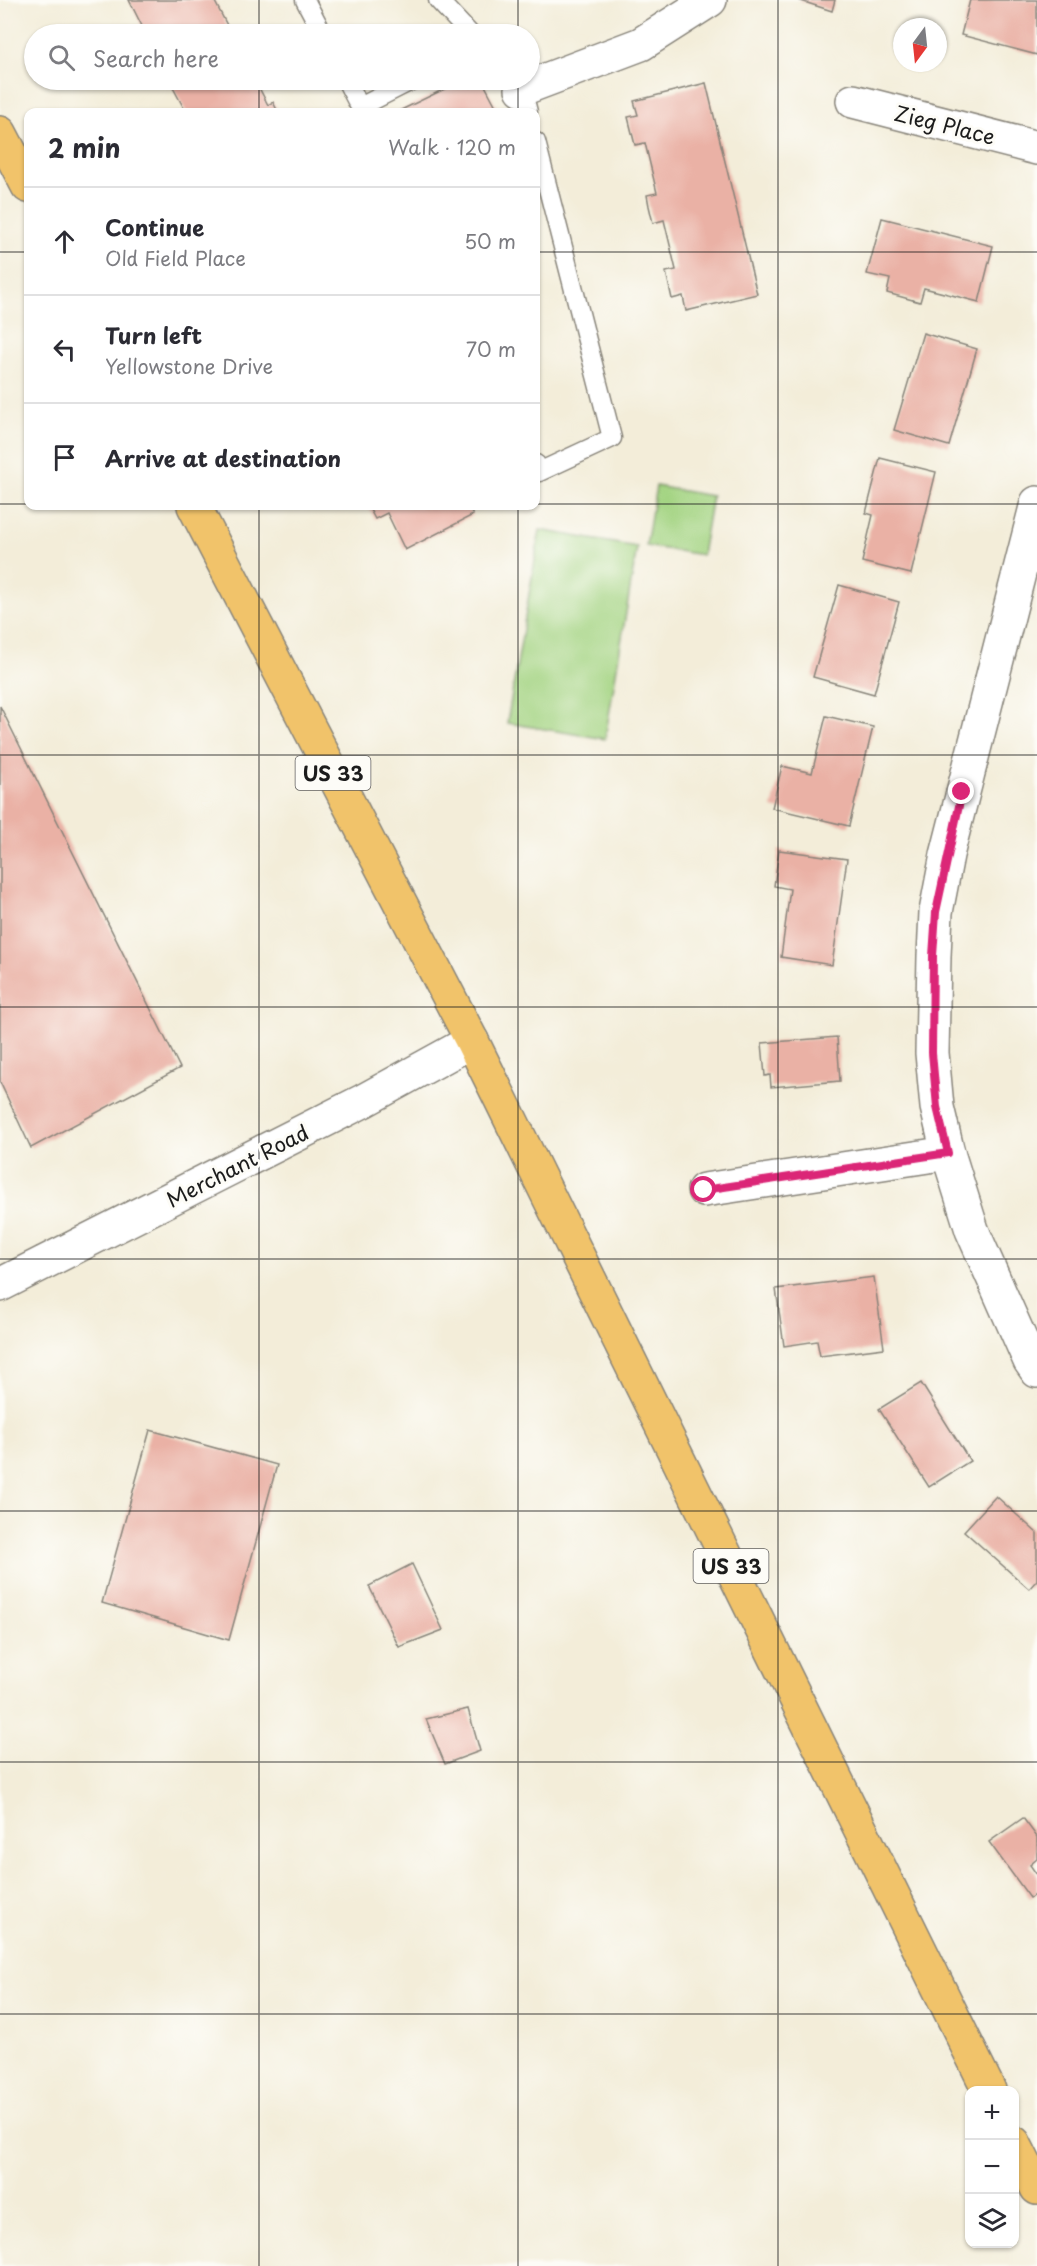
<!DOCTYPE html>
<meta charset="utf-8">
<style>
:root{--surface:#fff;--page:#f2f2f3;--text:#2b2b33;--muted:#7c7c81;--line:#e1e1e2}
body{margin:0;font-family:"Playpen Sans",sans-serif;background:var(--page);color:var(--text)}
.controls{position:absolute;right:18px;bottom:18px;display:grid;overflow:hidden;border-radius:12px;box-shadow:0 2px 4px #0004}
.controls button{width:54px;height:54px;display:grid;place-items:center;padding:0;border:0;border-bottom:2px solid var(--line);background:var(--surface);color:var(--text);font:30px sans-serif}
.compass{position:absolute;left:893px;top:18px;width:54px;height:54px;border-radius:50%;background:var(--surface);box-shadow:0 2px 4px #0004;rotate:195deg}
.stop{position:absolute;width:18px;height:18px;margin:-14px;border:4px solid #db2777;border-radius:50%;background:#fff}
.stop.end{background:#db2777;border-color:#fff;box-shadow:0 2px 6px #0008}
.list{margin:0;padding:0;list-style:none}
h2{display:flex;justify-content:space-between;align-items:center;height:78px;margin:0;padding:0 24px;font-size:26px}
h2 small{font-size:20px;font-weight:400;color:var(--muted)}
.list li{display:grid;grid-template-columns:39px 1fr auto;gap:18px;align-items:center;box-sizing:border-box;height:108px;padding:0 24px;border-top:2px solid var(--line)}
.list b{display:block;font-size:22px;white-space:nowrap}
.list p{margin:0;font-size:20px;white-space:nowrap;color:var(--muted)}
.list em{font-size:20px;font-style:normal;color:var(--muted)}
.icon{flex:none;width:33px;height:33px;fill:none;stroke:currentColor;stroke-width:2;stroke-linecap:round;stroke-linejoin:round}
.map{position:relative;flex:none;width:1037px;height:2266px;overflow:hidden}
.search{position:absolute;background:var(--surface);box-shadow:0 2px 4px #0004;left:24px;top:24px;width:516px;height:66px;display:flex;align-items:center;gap:15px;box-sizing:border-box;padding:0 21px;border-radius:33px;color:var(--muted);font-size:22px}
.panel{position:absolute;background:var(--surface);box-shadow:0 2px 4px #0004;left:24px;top:108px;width:516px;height:402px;border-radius:12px}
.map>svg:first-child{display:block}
</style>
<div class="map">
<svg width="1037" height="2266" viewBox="0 0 1037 2266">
<rect width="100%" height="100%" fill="#fdfcf7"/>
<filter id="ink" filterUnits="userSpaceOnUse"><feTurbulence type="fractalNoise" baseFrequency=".0167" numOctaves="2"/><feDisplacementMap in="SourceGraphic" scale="12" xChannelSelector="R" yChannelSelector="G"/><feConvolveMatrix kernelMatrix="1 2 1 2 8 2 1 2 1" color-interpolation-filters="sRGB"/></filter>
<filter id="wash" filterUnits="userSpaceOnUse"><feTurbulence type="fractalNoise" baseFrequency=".008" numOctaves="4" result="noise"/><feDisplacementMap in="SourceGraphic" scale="24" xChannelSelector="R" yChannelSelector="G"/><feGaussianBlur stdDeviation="1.35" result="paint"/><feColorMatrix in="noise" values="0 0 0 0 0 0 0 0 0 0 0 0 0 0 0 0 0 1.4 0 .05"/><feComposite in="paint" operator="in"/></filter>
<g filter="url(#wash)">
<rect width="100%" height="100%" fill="#f3edd9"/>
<g fill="#a4d483" stroke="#607850" stroke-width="1.5">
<path d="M656,486l56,10 -10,59 -56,-9z"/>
<path d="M540,530l97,17 -32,192 -98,-16z"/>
</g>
<g id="blocks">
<g fill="#eab1a5">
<path d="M129,0h85l17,33 6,-3 2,4h-93z"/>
<path d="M798,0h37l-3,11z"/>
<path d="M970,0h67v55l-76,-20z"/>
<path d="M169,80h86l13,25 5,-3 5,10h-92z"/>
<path d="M463,80h19l17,32h-102z"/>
<path d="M706,83l51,211 -71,17 -3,-15 -11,3 -6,-27 10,-2 -12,-50 -11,3 -4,-17 -2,-11 10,-2 -12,-50 -10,2 -7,-28 10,-2 -4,-14z"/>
<path d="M882,218l111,28 -14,56 -55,-14 -4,14 -33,-9 3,-14 -23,-5z"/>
<path d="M923,333l54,16 -28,97 -55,-16z"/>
<path d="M880,458l56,14 -25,102 -49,-12 11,-47 -7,-2z"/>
<path d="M368,506h99l6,9 -68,35 -18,-37 -12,6z"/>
<path d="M839,585l60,17 -25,92 -61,-17z"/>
<path d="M0,706l180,362 -149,80 -31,-66z"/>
<path d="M826,716l47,11 -24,99 -77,-18 10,-42 30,7z"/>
<path d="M779,850l68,9 -15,106 -51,-8 9,-68 -16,-3z"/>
<path d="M837,1037l3,44 -69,6 -1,-12 -5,1 -3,-33z"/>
<path d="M874,1277l10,71 -64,8 -3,-15 -33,5 -8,-57z"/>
<path d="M921,1383l49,78 -41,26 -50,-78z"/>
<path d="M150,1430l127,35 -48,175 -127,-37z"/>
<path d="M996,1496l41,37v47l-8,9 -65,-58z"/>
<path d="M412,1564l31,66 -44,17 -30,-61z"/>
<path d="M468,1709l12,42 -35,13 -19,-45z"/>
<path d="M1023,1818l14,19v22l-7,6 7,10v18l-7,5 -41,-56z"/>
</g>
</g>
</g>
<g filter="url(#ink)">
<use href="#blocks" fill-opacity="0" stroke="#88847a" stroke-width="1.5"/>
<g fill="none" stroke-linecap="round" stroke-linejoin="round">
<defs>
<g id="service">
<path d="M305,0l18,34"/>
<path d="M438,0l32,34"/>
<path d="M346,80l14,27 53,-27"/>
<path d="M517,84l5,5 6,23"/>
<path d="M536,142l76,296 -73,34 -3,-8"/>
</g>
<g id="minor">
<path d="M522,89l119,-45 69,-44"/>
<path d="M853,101l184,47"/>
<path d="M1037,503l-90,352 -11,57 -2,44 -2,97 5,54 11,46 24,77 58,131 7,10"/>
<path d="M704,1190l244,-37"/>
</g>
<path id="tertiary" d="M0,1285l363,-184 109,-60"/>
<g id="trunk">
<path d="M0,133l28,53"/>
<path d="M194,506l278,535 517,1049"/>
<path d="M1014,2143l23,45"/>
</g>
</defs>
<use href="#service" stroke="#88847a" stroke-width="21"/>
<use href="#minor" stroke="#88847a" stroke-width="36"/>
<use href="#tertiary" stroke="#88847a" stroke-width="36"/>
<use href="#trunk" stroke="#88847a" stroke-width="36"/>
<use href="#service" stroke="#fff" stroke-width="18"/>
<use href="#minor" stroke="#fff" stroke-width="33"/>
<use href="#tertiary" stroke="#fff" stroke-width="33"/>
<use href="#trunk" stroke="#f1c36a" stroke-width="33"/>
</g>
</g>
<g fill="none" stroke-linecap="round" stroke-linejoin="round" filter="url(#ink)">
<path stroke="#db2777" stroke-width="8" d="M704,1190l244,-37 -11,-46 -5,-54 1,-97 3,-44 26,-120"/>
</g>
<path fill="none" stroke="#1c1c1c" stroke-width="1.5" stroke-opacity="0.55" d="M259,0v34M518,0v34M778,0v2266M259,80v32M518,80v32M0,252h28M536,252h501M0,504h28M536,504h501M259,506v1760M518,506v1760M0,755h1037M0,1007h1037M0,1259h1037M0,1511h1037M0,1762h1037M0,2014h1037"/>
<g text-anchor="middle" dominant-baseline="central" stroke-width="6" stroke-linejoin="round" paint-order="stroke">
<g fill="#fdfcf7" stroke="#605f5e" stroke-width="1.5">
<rect x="295.5" y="756" width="75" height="34" rx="4.5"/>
<rect x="693.5" y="1549" width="75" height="34" rx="4.5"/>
</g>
<g font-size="20" font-weight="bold" fill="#1c1c1c">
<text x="333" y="773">US 33</text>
<text x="731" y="1566">US 33</text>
</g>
<g font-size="21" fill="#1c1c1c" stroke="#fdfcf7">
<text transform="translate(945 124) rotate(14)">Zieg Place</text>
<text transform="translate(237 1165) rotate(-27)">Merchant Road</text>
</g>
</g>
</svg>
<div class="controls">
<button>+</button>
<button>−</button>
<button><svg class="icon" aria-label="layers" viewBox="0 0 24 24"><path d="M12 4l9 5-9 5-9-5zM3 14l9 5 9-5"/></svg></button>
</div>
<svg class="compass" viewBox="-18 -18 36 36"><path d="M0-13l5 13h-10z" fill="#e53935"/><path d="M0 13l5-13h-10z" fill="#7c7c81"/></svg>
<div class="stop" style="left:704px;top:1190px"></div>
<div class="stop end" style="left:962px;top:792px"></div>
<div class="search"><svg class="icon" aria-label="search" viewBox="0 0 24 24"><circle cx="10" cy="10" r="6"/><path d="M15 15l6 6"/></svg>Search here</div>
<section class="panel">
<h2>2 min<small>Walk · 120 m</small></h2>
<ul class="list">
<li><svg class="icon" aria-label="ahead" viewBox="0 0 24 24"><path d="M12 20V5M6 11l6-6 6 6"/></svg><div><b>Continue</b><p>Old Field Place</p></div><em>50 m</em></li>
<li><svg class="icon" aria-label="left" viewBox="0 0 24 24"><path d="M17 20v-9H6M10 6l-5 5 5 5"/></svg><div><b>Turn left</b><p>Yellowstone Drive</p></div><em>70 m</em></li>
<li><svg class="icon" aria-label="arrive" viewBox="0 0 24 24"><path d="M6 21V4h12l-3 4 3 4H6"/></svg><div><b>Arrive at destination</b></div></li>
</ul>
</section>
</div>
